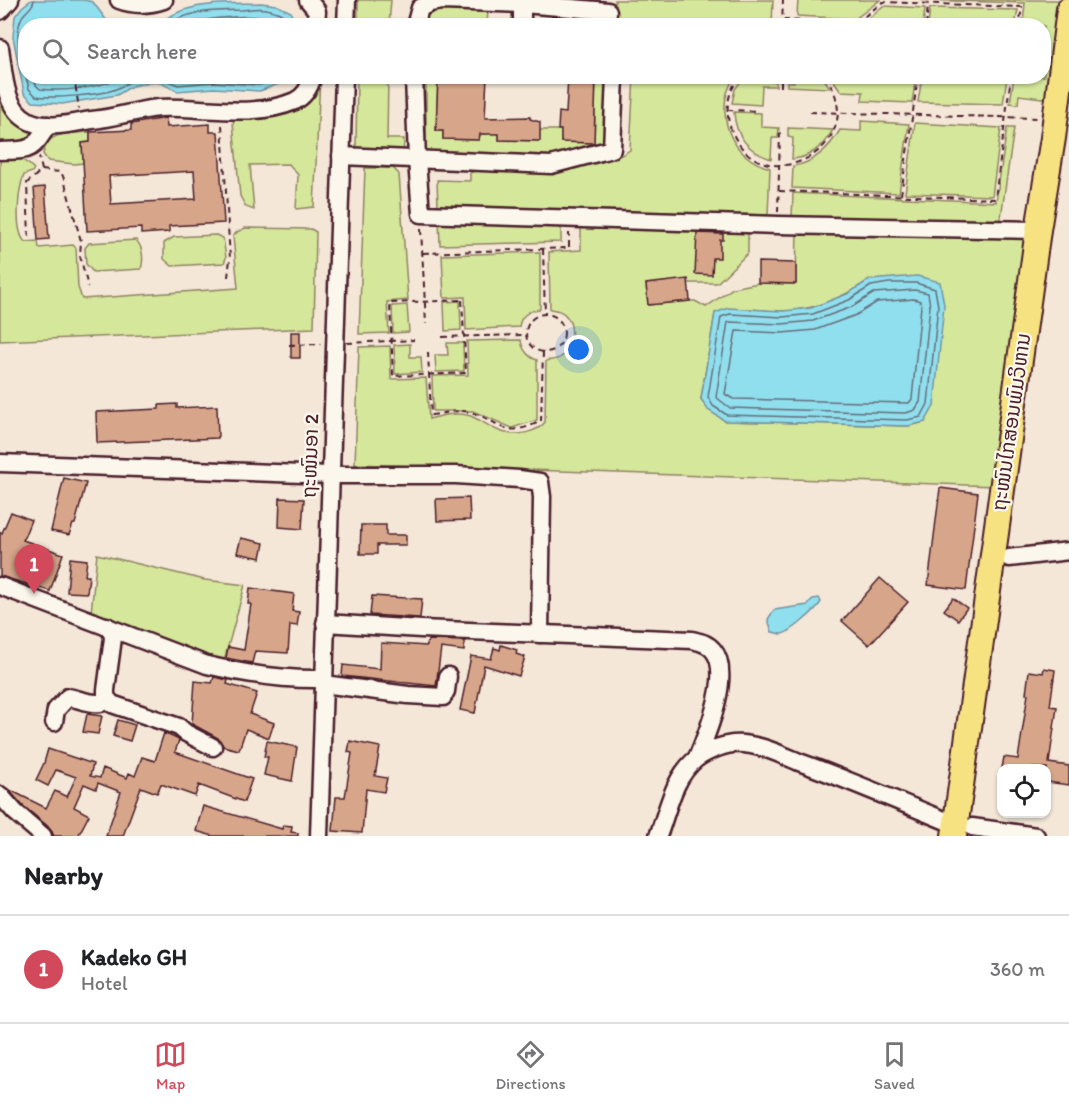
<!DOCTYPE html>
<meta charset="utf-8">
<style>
:root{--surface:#fff;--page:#f6f6f6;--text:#202124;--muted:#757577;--line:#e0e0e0;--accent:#d1495b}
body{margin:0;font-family:Itim,"Noto Sans Lao",sans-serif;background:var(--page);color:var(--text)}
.controls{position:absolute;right:18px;bottom:18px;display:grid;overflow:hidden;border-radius:12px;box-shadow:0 2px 4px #0004}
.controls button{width:54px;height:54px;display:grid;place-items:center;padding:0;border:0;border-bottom:2px solid var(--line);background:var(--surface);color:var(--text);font:30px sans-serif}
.you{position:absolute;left:579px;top:350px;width:21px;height:21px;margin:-15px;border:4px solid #fff;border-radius:50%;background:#1a73e8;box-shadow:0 0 0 9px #1a73e833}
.badge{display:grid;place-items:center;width:39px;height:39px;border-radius:50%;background:var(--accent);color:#fff;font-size:20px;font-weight:700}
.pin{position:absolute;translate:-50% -50px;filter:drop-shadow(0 2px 3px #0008)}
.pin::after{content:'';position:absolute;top:32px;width:21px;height:18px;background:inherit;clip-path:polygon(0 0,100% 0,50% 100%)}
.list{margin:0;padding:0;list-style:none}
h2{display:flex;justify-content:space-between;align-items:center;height:78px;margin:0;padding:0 24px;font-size:26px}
h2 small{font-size:20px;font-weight:400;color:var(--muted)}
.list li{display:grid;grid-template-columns:39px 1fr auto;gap:18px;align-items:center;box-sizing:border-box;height:108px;padding:0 24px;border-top:2px solid var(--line)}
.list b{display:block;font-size:22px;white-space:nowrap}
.list p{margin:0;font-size:20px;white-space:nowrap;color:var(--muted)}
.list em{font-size:20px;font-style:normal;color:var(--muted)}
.icon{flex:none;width:33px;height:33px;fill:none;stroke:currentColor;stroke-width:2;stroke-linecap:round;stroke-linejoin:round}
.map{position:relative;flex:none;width:1069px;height:836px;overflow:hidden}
.search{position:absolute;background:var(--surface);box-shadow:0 2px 4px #0004;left:18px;right:18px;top:18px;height:66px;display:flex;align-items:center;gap:15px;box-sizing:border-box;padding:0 21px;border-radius:24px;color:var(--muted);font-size:22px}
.sheet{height:186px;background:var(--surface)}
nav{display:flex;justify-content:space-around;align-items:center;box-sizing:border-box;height:84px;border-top:2px solid var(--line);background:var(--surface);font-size:16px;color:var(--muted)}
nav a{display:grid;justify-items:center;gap:3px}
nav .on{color:var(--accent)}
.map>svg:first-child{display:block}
</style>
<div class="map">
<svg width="1069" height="836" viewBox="0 0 1069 836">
<rect width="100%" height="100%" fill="#f4e7d8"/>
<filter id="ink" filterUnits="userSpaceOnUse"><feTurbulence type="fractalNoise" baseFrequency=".0167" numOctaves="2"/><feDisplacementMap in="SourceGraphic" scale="12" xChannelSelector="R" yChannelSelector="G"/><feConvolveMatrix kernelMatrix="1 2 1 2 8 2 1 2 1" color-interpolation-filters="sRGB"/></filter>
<g filter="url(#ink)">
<g fill="#d5e79b" stroke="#908363" stroke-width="1.5" fill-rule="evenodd">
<path d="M358,0h33l-2,25h-31z"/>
<path d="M615,0h158l-1,25 -158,1z"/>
<path d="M798,0h82l-25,19 -58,-3z"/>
<path d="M920,0h141l-12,99 -30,-4 -1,9 -8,-1 4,-26 30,-1v-50l-21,-1 2,-22z"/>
<path d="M883,6l42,2 -2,17h-125v-2l63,2z"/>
<path d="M428,8l60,2 -1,15 -60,1z"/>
<path d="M930,8l88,2 -3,15h-87z"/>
<path d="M556,11l48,3v11l-48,1z"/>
<path d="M634,76l101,1c-18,25 -11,63 14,81 6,5 14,8 21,10l-2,47 -290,-5 -40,-4 -1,-26 33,1v-8l7,-3c38,0 123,2 153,-20z"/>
<path d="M822,76l8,12 -43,-2v-4h7v-5z"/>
<path d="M0,77l33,57 -5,9 -28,4z"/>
<path d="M320,77l-6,130 -18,2 2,-34 -9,-11 -39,1 4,45 -8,-3 -6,-11 -7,-73 4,-7 42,-6z"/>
<path d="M357,77h31l-1,62h17l-1,19 -44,-7 -3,-5z"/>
<path d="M426,77h12l-2,54h7v8l36,1 1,-6h6l13,-6v12l40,1 1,-11h21v12l33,1 2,-66h14l-1,49 -6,19 -49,17 -128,-9z"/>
<path d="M744,77h28v4h4v5h-14l-1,19 -29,-2 3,-14z"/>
<path d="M831,77h85l-4,26 -50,-2 1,-9 -22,-1z"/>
<path d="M922,77h85l-4,27 -85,-2z"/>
<path d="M734,112l27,1v14l18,1 -1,10h-6l-1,21c-22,-7 -36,-23 -37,-47z"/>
<path d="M861,121l48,3 -10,69 -107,-5 1,-22c20,-2 37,-19 47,-36l21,1z"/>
<path d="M915,123l86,5 -9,68 -87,-3z"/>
<path d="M788,128l45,2c-9,15 -23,28 -41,29l1,-21 -5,-1z"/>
<path d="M1007,128h7l-14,96 -208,-7 1,-24 203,9z"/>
<path d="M90,132v10l-8,1 1,20 -9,1 -26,-3 -5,-7c4,-24 26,-20 47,-22z"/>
<path d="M0,155c12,0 26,5 34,14l-2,3 -8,3c-6,15 -10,55 1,67l13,-1 1,7 34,-3 3,3 2,39 4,12 156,-11 -5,-52 4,-4 8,-4 66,1 5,3 -2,96 -314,13z"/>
<path d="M365,168h28l6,6 9,126 -21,2 2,31 -30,1z"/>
<path d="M439,217l122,3v22l-121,3z"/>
<path d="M581,223l167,4v26l-31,30h-29v-3l-42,4 2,21 42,-4h5l11,6 27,-19 25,-5 38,1 1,-56 233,6 -34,252 -641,-22 4,-117 31,-1 1,33 35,-1 3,41c12,-3 26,-7 38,-4 14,3 25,16 39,18 12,3 32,-1 39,-11l1,-61c5,-1 11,-1 15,-4 11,-7 14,-30 6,-40 -4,-6 -10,-7 -17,-8l-1,-57 32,-2zM869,280l56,142 -17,4 -183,-5 -24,-22 14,-86c21,-8 43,-2 65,-2 33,0 62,-13 89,-31z"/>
<path d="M216,235l7,3 3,20 -2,5 -52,3 -8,-7v-16l10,-6z"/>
<path d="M136,240c7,7 8,20 5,29l-48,3 -7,-8 -1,-16 4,-5z"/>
<path d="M540,252v57c-11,1 -20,7 -21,18l-53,3 -1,-33 -21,1 -2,-43z"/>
<path d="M460,301l1,29 -16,1 -1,-29z"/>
<path d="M407,305l2,27 -16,1 -1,-27z"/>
<path d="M521,340c1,9 7,17 16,20v60l-25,8 -39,-17h-40l-1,-35 36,-1 -1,-34z"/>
<path d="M447,343h16l1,28 -28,1 -1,-17h13z"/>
<path d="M410,344v13h11l1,15 -27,2 -1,-29z"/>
<path d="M97,554l108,26 40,5 -21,76 -16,-2 -117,-46z"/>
</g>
<g fill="#90dfee" stroke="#7492a0" stroke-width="1.5">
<path d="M31,0h53l9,2 17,23 -84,1v50l267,1 -1,2 -32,12 -46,-3 -37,3 -16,-8 -9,-1 -20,4 -15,9 -55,9 -29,-2 -9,-9 -11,-56 2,-21 7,-9z"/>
<path d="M261,3l15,2 15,7 1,6h4v7h-142c10,-5 19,-11 30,-15 24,-8 52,-6 77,-7z"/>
<path d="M917,276l23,6 4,23 -10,101 -9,16 -17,4 -183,-5 -17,-11 -7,-11 14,-86 13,-5 55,3 28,-3 36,-14 22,-14z"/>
<path d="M819,598l2,4c-5,8 -31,32 -40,32 -2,0 -7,-2 -9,-2l-4,-13 6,-9 34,-5 5,-6z"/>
</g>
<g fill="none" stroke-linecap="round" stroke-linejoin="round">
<g stroke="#666c79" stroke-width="1.5">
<path d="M165,26c23,-16 50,-15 77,-16 11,-1 21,-3 32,1 9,2 12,7 16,15"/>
<path d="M181,26c17,-7 90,-17 100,0"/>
<path d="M26,76c-5,-16 -12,-41 -5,-57 3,-8 12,-10 13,-19"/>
<path d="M26,76l3,13 7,7c15,3 66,-1 80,-7 12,-5 14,-10 30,-13"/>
<path d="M33,76l3,9 4,4c21,3 64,-1 81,-13"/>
<path d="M156,76l22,9 36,-3 45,3 23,-9"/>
<path d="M889,283h27l19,6 3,17 -10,98 -7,13 -14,3 -180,-5 -14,-9 -5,-9 13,-80 9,-3 52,3 31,-3 36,-14 22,-14z"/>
<path d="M915,290l13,3 2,13 -10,96 -5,8 -9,3 -176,-5 -14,-11 12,-75 54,2 31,-3 39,-14 22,-14z"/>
<path d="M914,299l6,2 1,5 -9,93 -3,4 -176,-4 -8,-5 11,-63 46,2 33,-3 41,-15 21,-13z"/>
</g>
</g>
<g fill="#d7a68a" stroke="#4a1f2b" stroke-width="1.5" fill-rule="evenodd">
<path d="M438,76h49l-2,42 45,-1v2l10,3v19l-41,-1v-6h-19l-1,6 -36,-1v-8h-7z"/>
<path d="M568,76h28l-2,67 -33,-1v-12h-3l1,-18 7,1z"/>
<path d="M166,118l1,9 43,-3v8h8l6,91 -55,3v6l-28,2v-6l-54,3 -5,-88 8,-1v-10l41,-2v-6zM194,171l2,28 -85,5 -2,-28z"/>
<path d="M45,187l4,52 -11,1 -4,-52z"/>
<path d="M697,233l26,1v6h-3v18h-7l-1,17 -17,-1z"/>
<path d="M758,262l38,1v21l-38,-1z"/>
<path d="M688,279l2,22 -42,4 -2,-21z"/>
<rect x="291" y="332" width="9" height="26"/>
<path d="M177,404v4l40,-2 1,32 -121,5 -1,-31 63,-3v-4z"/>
<path d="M64,478l22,5 -11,41h-2l-4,11 -18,-4z"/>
<path d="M940,488l38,5 -12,97 -38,-5z"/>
<path d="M280,498l24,1 -2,30 -23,-2z"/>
<path d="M469,498l1,22 -33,1 -1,-22z"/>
<path d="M11,512l20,8 -8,20 40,14 -13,37 -50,-15v-44l2,1z"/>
<path d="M361,525h25v10h20v10h-29v9h-17z"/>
<path d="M241,538l23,5 -3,15 -24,-5z"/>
<path d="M70,558l17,2 -2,16h4l-2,17 -20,-1z"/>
<path d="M880,578l28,24 -39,43 -27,-24z"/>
<path d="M250,588l44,6 -2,17 7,1 -2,14 -7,-1 -2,28 -33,-2 -3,12 -26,-5 2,-11 16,3 7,-46h-3z"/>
<path d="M372,596l50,3 -2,19 -50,-3z"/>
<path d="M953,598l14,10 -9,12 -14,-10z"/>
<path d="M428,640l37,1 -1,10 -23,-3 -5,38 -94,-10 1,-11 37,4 1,-26 46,3z"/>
<path d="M501,645l16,5 -1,4 9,3 -6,19 -35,-11 -9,48 -15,-3 11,-54 20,3 3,-11 6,2z"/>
<path d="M1044,668l11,2 -5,36 7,1 -8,56 20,3v19l-22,-3v-14h-45l2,-11 14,2 10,-65h-2l3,-23 14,2z"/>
<path d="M214,677l14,3 -1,4 30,9 -7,21 24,9 -5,15 -23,-9 -7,21 -16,-4 -5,-8 -26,-14 3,-43 17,2z"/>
<path d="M87,714l15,2 -4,18 -15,-2z"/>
<path d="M118,720l17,5 -5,16 -17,-5z"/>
<path d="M164,733l15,7 -4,12 77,27 -8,23 -45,-17 -4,11 -34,-12 -4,9 -16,-6 -18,49h-17l15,-44 -23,-9 -2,6 -12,-5 -10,23 15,8 -11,21h-24l-4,-8 -28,-23 -14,-16 38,19 9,-17 12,6 9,-20 -20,-7 -8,16 -12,-6 8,-17 4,-14 45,15 -3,12 10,2 3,-10 24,10 2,-5 6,3 7,-19 13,4z"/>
<path d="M267,741l30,6 -5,34 -28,-6 4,-18h-4z"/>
<path d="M350,741l30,6 -5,29 12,2 -3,14 -18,-3 -4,44 -29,-2 3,-34h9l7,-44 -4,-1z"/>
<path d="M203,806l79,23 1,-4 9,1 -1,6 7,1v3h-85l-17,-5z"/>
</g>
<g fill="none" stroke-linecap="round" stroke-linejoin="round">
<defs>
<g id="minor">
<path d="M119,0c16,6 30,5 45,0"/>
<path d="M308,0l9,11 -1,15"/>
<path d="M522,0v26"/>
<path d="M0,11l10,-11"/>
<path d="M346,26l1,-26"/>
<path d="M415,26l5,-18 10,-5 12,-2 81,3 85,7 -1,15"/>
<path d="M0,48c4,24 3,60 29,73 19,9 43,2 63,-1 23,-2 44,-10 67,-12 44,-2 94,11 136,-7 10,-5 15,-14 18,-25"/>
<path d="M414,76l3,84 4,54 357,11 260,5"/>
<path d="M0,151c31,-1 31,1 48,-26"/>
<path d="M341,156l210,9 61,-16 3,-73"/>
<path d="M0,463l330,12h126l63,4 21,3 2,15 -2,137"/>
<path d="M1009,558l60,-7"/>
<path d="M0,586l207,79c38,9 77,15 116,14"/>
<path d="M325,623l96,6 271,11c8,2 15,3 21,10 20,23 -6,84 -16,108"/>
<path d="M107,626l5,7 1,5 -7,52v7l6,7 67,23 7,6 27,14"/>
<path d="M323,684l85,11 35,2 3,-6 2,-15"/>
<path d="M54,722l2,-12 12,-13c12,2 29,11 39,3"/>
<path d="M0,795l15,17 28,24"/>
<path d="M972,827l64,9"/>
<path d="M319,836l25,-760"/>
<path d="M658,836c10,-26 15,-58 38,-77 9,-7 26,-14 37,-15 22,-2 47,10 66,18 53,19 105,42 157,63"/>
</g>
<path id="highway" d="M954,836l84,-606 15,-92 16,-129"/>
</defs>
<use href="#minor" stroke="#4a1f2b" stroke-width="21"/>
<use href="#highway" stroke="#4a1f2b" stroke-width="28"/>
<g stroke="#4a1f2b" stroke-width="2" stroke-dasharray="6 4.5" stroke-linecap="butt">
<path d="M783,20l73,3 27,-21 139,5 -3,19"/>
<path d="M782,26l1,-26"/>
<path d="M926,26l2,-21"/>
<path d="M74,76l5,33"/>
<path d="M740,76c-12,15 -16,35 -9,53 30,78 145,16 94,-53"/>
<path d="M781,87v-11"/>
<path d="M727,110l31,1"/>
<path d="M810,112l227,6"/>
<path d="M222,125l8,134 -2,18"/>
<path d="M42,170l18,2 3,4 18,65 -1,15 8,31"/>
<path d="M779,191l216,8 16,-123"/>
<path d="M901,195l17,-119"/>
<path d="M778,212l2,-81"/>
<path d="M421,229l5,95"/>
<path d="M29,237l-2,-54 15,-13 -3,-13"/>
<path d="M543,249l2,65"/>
<path d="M423,253l146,-5v-15"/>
<path d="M462,300l4,73 -73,3 -3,-73z"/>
<circle cx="545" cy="333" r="19"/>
<path d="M442,337l84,-2"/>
<path d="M347,343l67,-3"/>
<path d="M289,345l32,-1"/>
<path d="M428,352l3,63c13,-1 25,-6 38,-3 33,8 32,29 72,9l2,-69"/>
</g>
<use href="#minor" stroke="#fbf7ec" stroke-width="16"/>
<use href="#highway" stroke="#f7e281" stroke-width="24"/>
</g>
</g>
<g text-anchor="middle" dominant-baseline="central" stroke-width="4.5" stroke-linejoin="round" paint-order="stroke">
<g font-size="20" fill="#4a1f2b" stroke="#fbf7ec">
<text transform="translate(1011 422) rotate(-82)">ຖະໜົນໄກສອນພົມວິຫານ</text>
<text transform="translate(310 456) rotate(-88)">ຖະໜົນອາ 2</text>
</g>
</g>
</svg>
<div class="controls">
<button><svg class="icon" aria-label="locate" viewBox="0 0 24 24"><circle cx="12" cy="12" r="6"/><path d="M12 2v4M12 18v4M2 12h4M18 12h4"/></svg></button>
</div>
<div class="you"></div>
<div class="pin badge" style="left:34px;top:594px">1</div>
<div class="search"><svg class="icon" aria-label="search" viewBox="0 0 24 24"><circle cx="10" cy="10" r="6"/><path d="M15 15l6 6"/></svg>Search here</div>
</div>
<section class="sheet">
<h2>Nearby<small></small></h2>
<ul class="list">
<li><span class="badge">1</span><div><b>Kadeko GH</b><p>Hotel</p></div><em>360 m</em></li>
</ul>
</section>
<nav>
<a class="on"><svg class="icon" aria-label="map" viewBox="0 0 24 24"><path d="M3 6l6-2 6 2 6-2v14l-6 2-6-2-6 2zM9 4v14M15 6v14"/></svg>Map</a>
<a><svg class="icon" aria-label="directions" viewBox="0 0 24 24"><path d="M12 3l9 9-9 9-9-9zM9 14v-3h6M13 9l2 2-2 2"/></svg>Directions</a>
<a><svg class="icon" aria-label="saved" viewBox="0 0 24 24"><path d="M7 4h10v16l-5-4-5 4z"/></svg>Saved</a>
</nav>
